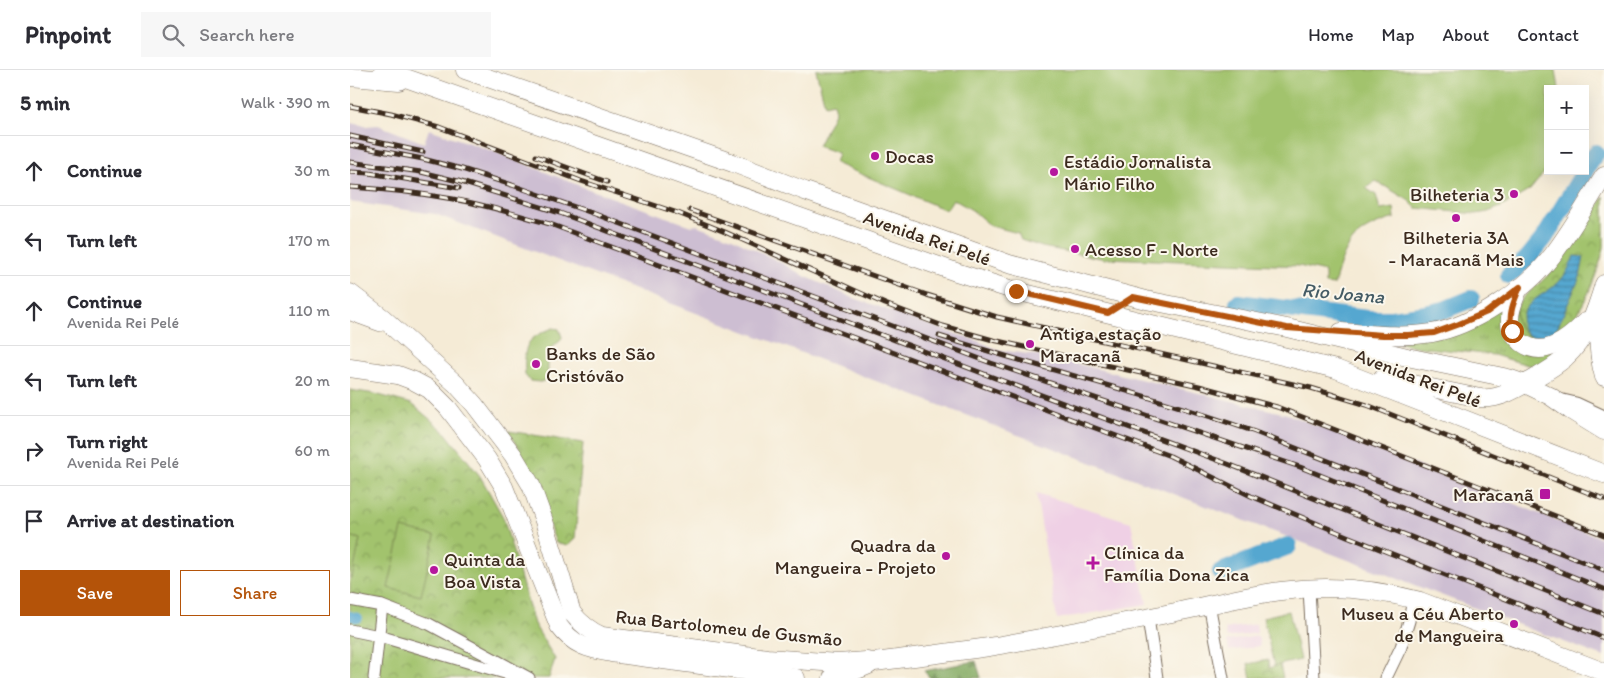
<!DOCTYPE html>
<meta charset="utf-8">
<style>
:root{--surface:#fff;--page:#f7f7f7;--text:#2b2b33;--muted:#7c7c81;--line:#e1e1e2;--accent:#b45309}
body{margin:0;font-family:Itim,sans-serif;background:var(--page);color:var(--text)}
.controls{position:absolute;right:15px;top:15px;display:grid;overflow:hidden;border-radius:0px;box-shadow:0 5px 20px #0002}
.controls button{width:45px;height:45px;display:grid;place-items:center;padding:0;border:0;border-bottom:1px solid var(--line);background:var(--surface);color:var(--text);font:25px sans-serif}
.stop{position:absolute;width:15px;height:15px;margin:-11px;border:4px solid #b45309;border-radius:50%;background:#fff}
.stop.end{background:#b45309;border-color:#fff;box-shadow:0 1px 5px #0008}
.list{margin:0;padding:0;list-style:none}
h2{display:flex;justify-content:space-between;align-items:center;height:65px;margin:0;padding:0 20px;font-size:21px}
h2 small{font-size:16px;font-weight:400;color:var(--muted)}
.list li{display:grid;grid-template-columns:32px 1fr auto;gap:15px;align-items:center;box-sizing:border-box;height:70px;padding:0 20px;border-top:1px solid var(--line)}
.list b{display:block;font-size:19px;white-space:nowrap}
.list p{margin:0;font-size:16px;white-space:nowrap;color:var(--muted)}
.list em{font-size:16px;font-style:normal;color:var(--muted)}
.actions{display:flex;gap:10px;padding:15px 20px}
.actions a{flex:1;padding:11px 0;border:1px solid var(--accent);border-radius:0px;text-align:center;font-size:18px;color:var(--accent)}
.actions .main{background:var(--accent);color:#fff}
.icon{flex:none;width:28px;height:28px;fill:none;stroke:currentColor;stroke-width:2;stroke-linecap:round;stroke-linejoin:round}
.map{position:relative;flex:none;width:1254px;height:608px;overflow:hidden}
header{display:flex;align-items:center;gap:30px;box-sizing:border-box;height:70px;padding:0 25px;background:var(--surface);border-bottom:1px solid var(--line)}
header strong{font-size:24px}
nav{display:flex;gap:28px;margin-inline-start:auto;font-size:18px}
.search{width:350px;height:45px;background:var(--page);display:flex;align-items:center;gap:12px;box-sizing:border-box;padding:0 18px;border-radius:0px;color:var(--muted);font-size:19px}
main{display:flex}
aside{flex:1;background:var(--surface)}
.map>svg:first-child{display:block}
</style>
<header>
<strong>Pinpoint</strong>
<div class="search"><svg class="icon" aria-label="search" viewBox="0 0 24 24"><circle cx="10" cy="10" r="6"/><path d="M15 15l6 6"/></svg>Search here</div>
<nav><a>Home</a><a>Map</a><a>About</a><a>Contact</a></nav>
</header>
<main>
<aside>
<h2>5 min<small>Walk · 390 m</small></h2>
<ul class="list">
<li><svg class="icon" aria-label="ahead" viewBox="0 0 24 24"><path d="M12 20V5M6 11l6-6 6 6"/></svg><div><b>Continue</b></div><em>30 m</em></li>
<li><svg class="icon" aria-label="left" viewBox="0 0 24 24"><path d="M17 20v-9H6M10 6l-5 5 5 5"/></svg><div><b>Turn left</b></div><em>170 m</em></li>
<li><svg class="icon" aria-label="ahead" viewBox="0 0 24 24"><path d="M12 20V5M6 11l6-6 6 6"/></svg><div><b>Continue</b><p>Avenida Rei Pelé</p></div><em>110 m</em></li>
<li><svg class="icon" aria-label="left" viewBox="0 0 24 24"><path d="M17 20v-9H6M10 6l-5 5 5 5"/></svg><div><b>Turn left</b></div><em>20 m</em></li>
<li><svg class="icon" aria-label="right" viewBox="0 0 24 24"><path d="M7 20v-9h11M14 6l5 5-5 5"/></svg><div><b>Turn right</b><p>Avenida Rei Pelé</p></div><em>60 m</em></li>
<li><svg class="icon" aria-label="arrive" viewBox="0 0 24 24"><path d="M6 21V4h12l-3 4 3 4H6"/></svg><div><b>Arrive at destination</b></div></li>
</ul>
<div class="actions"><a class="main">Save</a><a>Share</a></div>
</aside>
<div class="map">
<svg width="1254" height="608" viewBox="0 0 1254 608">
<defs>
<pattern id="grass-tufts" width="24" height="20" patternUnits="userSpaceOnUse" patternTransform="scale(1.25)"><rect width="24" height="20" fill="#a2c36d"/><path d="M3 7l-1-3M5 7V3M7 7l1-3M15 17l-1-3M17 17v-4M19 17l1-3" fill="none" stroke="#859f59"/></pattern>
<pattern id="forest-firs" width="22" height="20" patternUnits="userSpaceOnUse" patternTransform="scale(1.25)"><rect width="22" height="20" fill="#81a960"/><path d="M5 1l3.5 6h-7zM16 11l3.5 6h-7z" fill="#6b8a4f"/></pattern>
<pattern id="park-crowns" width="20" height="18" patternUnits="userSpaceOnUse" patternTransform="scale(1.25)"><rect width="20" height="18" fill="#a2c36d"/><path d="M2 6a3 3 0 1 1 6 0M12 15a3 3 0 1 1 6 0" fill="none" stroke="#859f59"/></pattern>
<pattern id="water-rules" width="6" height="5" patternUnits="userSpaceOnUse" patternTransform="scale(1.25)"><rect width="6" height="5" fill="#55a7d0"/><path d="M0 2.5h6" fill="none" stroke="#4888a8"/></pattern>
</defs>
<rect width="100%" height="100%" fill="#fbf7ec"/>
<filter id="ink" filterUnits="userSpaceOnUse"><feTurbulence type="fractalNoise" baseFrequency=".02" numOctaves="2"/><feDisplacementMap in="SourceGraphic" scale="10" xChannelSelector="R" yChannelSelector="G"/><feConvolveMatrix kernelMatrix="1 2 1 2 8 2 1 2 1" color-interpolation-filters="sRGB"/></filter>
<filter id="wash" filterUnits="userSpaceOnUse"><feTurbulence type="fractalNoise" baseFrequency=".0096" numOctaves="4" result="noise"/><feDisplacementMap in="SourceGraphic" scale="20" xChannelSelector="R" yChannelSelector="G"/><feGaussianBlur stdDeviation="1.12" result="paint"/><feColorMatrix in="noise" values="0 0 0 0 0 0 0 0 0 0 0 0 0 0 0 0 0 1.4 0 .05"/><feComposite in="paint" operator="in"/></filter>
<g filter="url(#wash)">
<rect width="100%" height="100%" fill="#f5ebd6"/>
<g fill="#efd0e5">
<path d="M686,423l95,29 16,82 -90,15z"/>
<path d="M906,554l1,9 -30,5 -2,-9z"/>
<path d="M908,566l2,10 -31,5 -2,-10z"/>
</g>
<path fill="#cdbed2" d="M0,53l17,3 11,-1 46,18 5,-14 66,23 88,35 108,39 6,-1 35,13 50,25 18,11 51,23 87,31 40,13 21,9 44,6 244,58 317,125v118l-1169,-443 -85,-12z"/>
<path fill="url(#grass-tufts)" stroke="#6e7646" d="M1157,236l62,40 -31,22 -44,-13 -76,-8 -22,-5z"/>
<path fill="url(#forest-firs)" stroke="#5e6a3f" d="M626,591l5,17h-51l-6,-7z"/>
<g fill="url(#park-crowns)" stroke="#6e7646">
<path d="M1254,126c0,16 0,36 0,51 -6,27 -25,80 -53,92 -5,2 -13,1 -19,1 -9,-8 -17,-15 -16,-28 1,-14 18,-23 27,-32 25,-23 44,-54 61,-84z"/>
<path d="M0,320l25,4 37,10 32,27 36,45 23,41 31,107 21,35 -6,19h-199z"/>
<path d="M159,361l74,12 -8,96 -8,7 -11,-3 -35,-91z"/>
<path d="M918,590l1,8 11,-3 3,13h-32l-3,-14z"/>
</g>
<g fill="#a2c36d" stroke="#6e7646">
<path d="M466,0h740l3,19h-11v79l-18,22 -29,17 -13,5 -12,2 -60,-6 -8,-8 -32,-19 -10,7 10,7 4,15 14,-2 1,10c-43,12 -50,27 -61,67l-9,-1v-12l-26,-6 -192,-8 -1,1 -64,-12 -21,-7 -3,-7 -27,-7 -19,-16 -19,-11 -7,11 -111,-47 3,-10 -20,-7 17,-35 -2,-8 -8,2z"/>
<path d="M203,258l6,1 3,8 -1,3 -13,11v24l-4,6 -4,1 -10,-1 -5,-6c-1,-29 -1,-36 28,-47z"/>
<path d="M52,458l33,8 -14,60 -33,-8z"/>
<path d="M0,466l10,3 -8,39h-2z"/>
<path d="M939,541l11,49 -26,6 -11,-49z"/>
</g>
<path fill="url(#water-rules)" stroke="#486877" d="M1224,186l10,1 -4,20 -22,49c-15,24 -44,9 -35,-12 6,-15 24,-21 35,-31 8,-8 12,-17 16,-27z"/>
<g fill="none" stroke-linecap="round" stroke-linejoin="round">
<path stroke="#55a7d0" stroke-width="10" d="M0,546l8,2"/>
<g stroke="#55a7d0" stroke-width="18">
<path d="M1235,100l11,-17"/>
<path d="M1159,205l19,-17 17,-21 40,-66"/>
<path d="M888,233l129,16h25l28,-4 24,-5 27,-11"/>
<path d="M871,502l67,-26"/>
</g>
</g>
</g>
<g filter="url(#ink)">
<g fill="none" stroke-linecap="round" stroke-linejoin="round">
<defs>
<g id="minor">
<path d="M1209,329l17,4 28,13"/>
<path d="M959,519l5,89"/>
<path d="M0,530l32,6 47,18 100,54"/>
<path d="M859,534l14,74"/>
<path d="M798,548l9,60"/>
<path d="M0,560l29,6 136,40"/>
<path d="M24,608l8,-72"/>
<path d="M1036,608l15,-31 8,-26 4,-22"/>
</g>
<g id="primary">
<path d="M33,0l573,202 60,19 320,78 268,105"/>
<path d="M115,0l268,93 72,28 204,73 137,36 141,28 120,29 101,21 17,6 25,12 20,14 34,21"/>
<path d="M0,7l49,4"/>
<path d="M1169,218c-4,10 -10,22 -9,34 0,8 5,14 11,20 22,18 48,-3 64,-20"/>
<path d="M0,223l33,25 73,66 18,20 39,51 18,30 13,36 28,92c9,11 18,18 30,23l165,22 71,5 28,-2 8,1c40,-5 81,-10 121,-16 52,-9 104,-19 156,-29 44,-8 86,-20 130,-26 46,-6 95,-2 139,10l184,71"/>
<path d="M0,241l30,11"/>
<path d="M1249,242c-2,22 -1,44 5,65"/>
<path d="M991,262c30,2 60,6 91,1 41,-7 95,-44 120,-77 19,-25 35,-53 52,-80"/>
<path d="M0,298l48,7 16,6 15,8 19,19 39,51 17,28 55,139c14,19 29,23 52,27l185,25"/>
<path d="M1033,308l97,20c18,2 35,-8 50,-17 12,-7 25,-14 35,-23 22,-20 31,-47 39,-74"/>
<path d="M482,608l13,-3 24,-10"/>
</g>
</defs>
<use href="#minor" stroke="#7c6e5e" stroke-width="13"/>
<use href="#primary" stroke="#7c6e5e" stroke-width="19"/>
<use href="#minor" stroke="#fff" stroke-width="11"/>
<use href="#primary" stroke="#fff" stroke-width="18"/>
<defs>
<g id="rail">
<path d="M0,36l41,8 48,13 142,54 97,32 47,19 160,72 58,22 50,14 206,46 78,21 327,128"/>
<path d="M0,66l73,16"/>
<path d="M0,75l73,14 39,10 50,16 83,29 396,149 309,104 304,122"/>
<path d="M186,86l71,26"/>
<path d="M0,92l71,10 37,9 102,32 435,165 233,86 376,150"/>
<path d="M0,102l19,1 90,15"/>
<path d="M0,117c34,2 69,6 103,12 33,6 65,16 97,25l620,232 81,40 96,40 257,102"/>
<path d="M340,140l237,85 70,22 314,71 56,17 237,94"/>
<path d="M589,266c105,33 212,59 316,96l349,138"/>
</g>
</defs>
<use href="#rail" stroke="#3b2a1e" stroke-width="5"/>
<use href="#rail" stroke="#fbf7ec" stroke-width="3" stroke-dasharray="9" stroke-linecap="butt"/>
</g>
</g>
<g fill="none" stroke-linecap="round" stroke-linejoin="round" filter="url(#ink)">
<path stroke="#b45309" stroke-width="6" d="M666,221l92,22 25,-16 154,31 96,7h25l26,-2 25,-9 28,-12 33,-25c-7,16 -12,28 -8,44"/>
</g>
<g fill="#b5179e" stroke="#fbf7ec" stroke-width="2">
<circle cx="525" cy="86" r="5"/>
<circle cx="704" cy="102" r="5"/>
<circle cx="1164" cy="124" r="5"/>
<circle cx="1106" cy="148" r="5"/>
<circle cx="725" cy="179" r="5"/>
<circle cx="680" cy="274" r="5"/>
<circle cx="186" cy="294" r="5"/>
<rect x="1189" y="418" width="12" height="12" rx="2.5"/>
<circle cx="596" cy="486" r="5"/>
<path d="M740.5 485.5h5v5h5v5h-5v5h-5v-5h-5v-5h5z"/>
<circle cx="84" cy="500" r="5"/>
<circle cx="1164" cy="554" r="5"/>
</g>
<g text-anchor="middle" dominant-baseline="central" stroke-width="4" stroke-linejoin="round" paint-order="stroke">
<g font-size="19" fill="#3b2a1e" stroke="#fbf7ec" text-anchor="start">
<text x="535" y="86">Docas</text>
<text x="714" y="91">Estádio Jornalista<tspan x="714" dy="22">Mário Filho</tspan></text>
<text x="1154" y="124" text-anchor="end">Bilheteria 3</text>
<text x="1106" y="167" text-anchor="middle">Bilheteria 3A<tspan x="1106" dy="22">- Maracanã Mais</tspan></text>
<text x="735" y="179">Acesso F - Norte</text>
<text x="690" y="263">Antiga estação<tspan x="690" dy="22">Maracanã</tspan></text>
<text x="196" y="283">Banks de São<tspan x="196" dy="22">Cristóvão</tspan></text>
<text x="1184" y="424" text-anchor="end">Maracanã</text>
<text x="586" y="475" text-anchor="end">Quadra da<tspan x="586" dy="22">Mangueira - Projeto</tspan></text>
<text x="754" y="482">Clínica da<tspan x="754" dy="22">Família Dona Zica</tspan></text>
<text x="94" y="489">Quinta da<tspan x="94" dy="22">Boa Vista</tspan></text>
<text x="1154" y="543" text-anchor="end">Museu a Céu Aberto<tspan x="1154" dy="22">de Mangueira</tspan></text>
</g>
<g font-size="19" fill="#3b2a1e" stroke="#fbf7ec">
<text transform="translate(577 168) rotate(19)">Avenida Rei Pelé</text>
<text transform="translate(1068 308) rotate(21)">Avenida Rei Pelé</text>
<text transform="translate(379 558) rotate(6)">Rua Bartolomeu de Gusmão</text>
</g>
<g font-size="20" font-style="italic" fill="#455c65" stroke="#fbf7ec">
<text transform="translate(993 223) rotate(5)">Rio Joana</text>
</g>
</g>
</svg>
<div class="controls">
<button>+</button>
<button>−</button>
</div>
<div class="stop" style="left:1162px;top:261px"></div>
<div class="stop end" style="left:666px;top:221px"></div>
</div>
</main>
